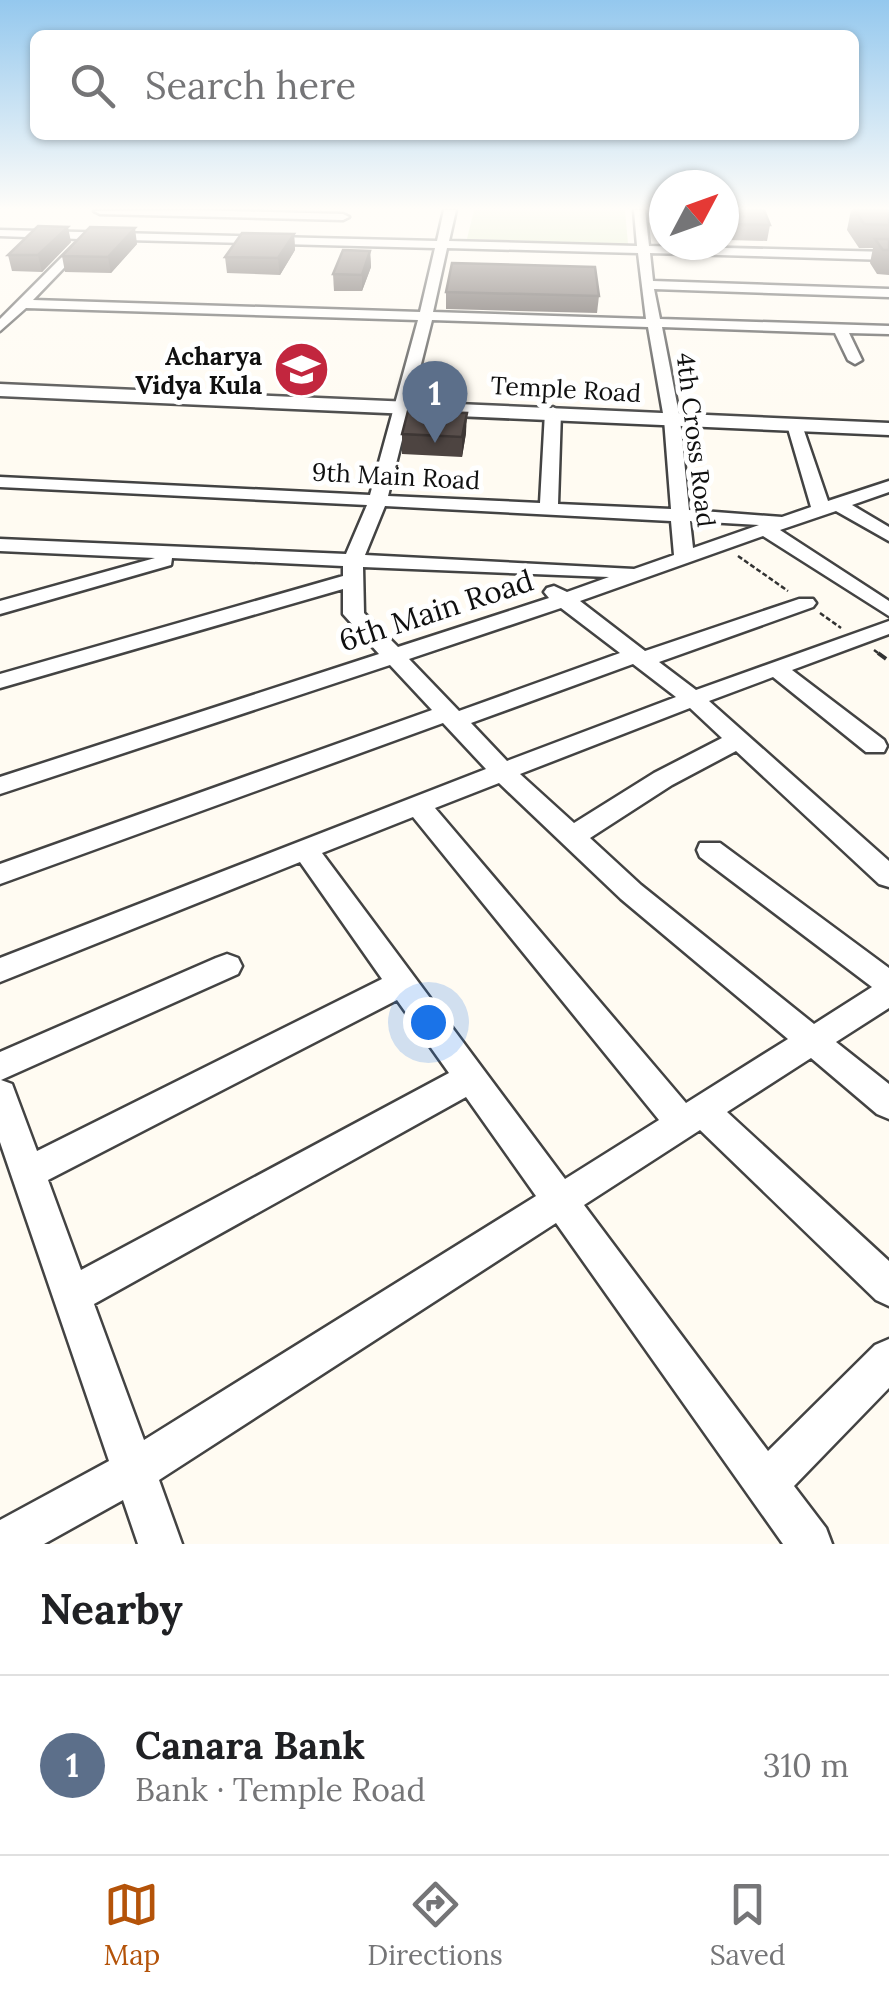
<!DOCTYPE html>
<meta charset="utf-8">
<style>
:root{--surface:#fff;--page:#f6f6f6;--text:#202124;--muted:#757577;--line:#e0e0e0;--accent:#b45309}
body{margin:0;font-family:Lora,serif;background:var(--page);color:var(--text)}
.compass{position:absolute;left:649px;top:170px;width:90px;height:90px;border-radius:50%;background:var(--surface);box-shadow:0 2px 8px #0004;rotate:49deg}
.you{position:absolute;left:428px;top:1022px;width:35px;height:35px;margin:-25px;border:8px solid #fff;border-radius:50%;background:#1a73e8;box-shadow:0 0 0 15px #1a73e833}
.badge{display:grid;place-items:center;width:65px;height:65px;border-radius:50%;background:var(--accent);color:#fff;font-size:32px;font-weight:700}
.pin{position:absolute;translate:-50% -82px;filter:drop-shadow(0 2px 5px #0008)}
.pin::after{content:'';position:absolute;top:52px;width:35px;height:30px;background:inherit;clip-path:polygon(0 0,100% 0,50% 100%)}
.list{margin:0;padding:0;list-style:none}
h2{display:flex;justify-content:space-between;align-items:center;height:130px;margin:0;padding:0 40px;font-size:42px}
h2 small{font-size:32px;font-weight:400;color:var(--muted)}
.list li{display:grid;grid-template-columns:65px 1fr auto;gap:30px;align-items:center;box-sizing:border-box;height:180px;padding:0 40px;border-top:2px solid var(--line)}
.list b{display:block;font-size:38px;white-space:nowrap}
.list p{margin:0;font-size:32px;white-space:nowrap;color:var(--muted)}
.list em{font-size:32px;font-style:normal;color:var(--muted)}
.icon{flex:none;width:55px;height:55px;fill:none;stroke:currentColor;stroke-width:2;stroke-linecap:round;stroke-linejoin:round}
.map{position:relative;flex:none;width:889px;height:1544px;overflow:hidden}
.search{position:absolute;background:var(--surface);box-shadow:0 2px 8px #0004;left:30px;right:30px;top:30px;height:110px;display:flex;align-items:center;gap:25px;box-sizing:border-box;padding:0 35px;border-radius:15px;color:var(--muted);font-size:38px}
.sheet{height:310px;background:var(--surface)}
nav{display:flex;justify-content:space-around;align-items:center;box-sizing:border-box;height:140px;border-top:2px solid var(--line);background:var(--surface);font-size:28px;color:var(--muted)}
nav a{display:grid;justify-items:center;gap:5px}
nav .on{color:var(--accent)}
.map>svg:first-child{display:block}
</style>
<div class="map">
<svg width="889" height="1544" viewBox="0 0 889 1544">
<rect width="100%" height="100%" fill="#fffbf2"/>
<path fill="#d9eabb" d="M474,210h151l3,34 -161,-5z"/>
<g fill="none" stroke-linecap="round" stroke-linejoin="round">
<defs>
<g id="minor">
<path d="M194,210l149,4 6,3 -6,3 -243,-6 -6,-3z"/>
<path d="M444,210h12l-7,31 188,5 -3,-36h11l4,36 240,6v8l-239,-7 3,28 236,8v8l-235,-8 6,30 229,7v8l-40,-1 13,27 -7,4 -7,-4 -13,-27 -173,-6 18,92 9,91 93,7 29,-10 -24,-82 14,-3 27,79 61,-20v11l-37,13 37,22v14l-53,-30 -56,19 109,71v15l-126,-80 -183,65 65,50 154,-52h14l3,4 -3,4 -154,55 37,28 193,-69v13l-97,36 92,70 3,6 -3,6h-18l-93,-75 -64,24 180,160v26l-10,-3 -143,-133 -64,34 -82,53 51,47 173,139 58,-37 -172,-130 -3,-7 3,-7h20l169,125v40l-53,34 53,42v35l-12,-5 -66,-56 -84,54 162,149v45l-13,-6 -176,-170 -116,75 184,246 107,-106 14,-6v49l-95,98 32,42 6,16h-49l-227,-321 -397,257 23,64h-44l-15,-44 -79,44h-44v-24l109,-59 -109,-319v-90l216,-94 11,-4 11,4 4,8 -4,8 -237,106 11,4 25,67 345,-172 -82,-117 -300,120v-24l486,-189 -43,-46 -443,161v-20l432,-154 -42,-45 -390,129v-17l379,-123 -36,-40v-25l-343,99v-14l343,-98v-10l-171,-8 -1,7 -171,49v-13l155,-43 -155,-7v-12l346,15 21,-49 -367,-18v-10l370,18 48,-175 -392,-12 -26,23v-12l80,-80 -80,-3v-6l437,11zM88,239l347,9 -15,64 -387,-12 55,-57zM447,248l191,5 8,66 -213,-7zM432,320l216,7 16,92 7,90 -113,-5 3,-92 -8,-5 -8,5 -5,91 -152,-7zM385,506l286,15 3,34 -40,14 -269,-14zM690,521l69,4 -66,23zM363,567l246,10 -42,15 -13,-6 -7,2 -3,4 5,6 -151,49 -34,-34zM561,608l59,45 -161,58 -50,-52zM633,664l43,33 -169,64 -36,-38zM690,708l32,30 -68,35 -80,50 -54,-49zM499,783l122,116 167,140 -102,64 -251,-295zM413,817l246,303 -94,59 -243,-326zM397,1000l52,73 -368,197 -33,-90zM466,1097l70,99 -392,244 -50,-136z"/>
</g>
<path id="tertiary" d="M0,384l889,39v12l-889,-39z"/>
</defs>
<use href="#minor" stroke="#434343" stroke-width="5"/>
<use href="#tertiary" stroke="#434343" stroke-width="5"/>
<g stroke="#323232" stroke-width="2.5" stroke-dasharray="5 2.5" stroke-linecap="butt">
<path d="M738,556l50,35"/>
<path d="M820,613l21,15"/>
<path d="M874,650l7,5"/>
</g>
<path stroke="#323232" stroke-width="4" stroke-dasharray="10 5" stroke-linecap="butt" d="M878,653l11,8"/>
<use href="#minor" fill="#fff" fill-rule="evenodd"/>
<use href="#tertiary" fill="#fff" fill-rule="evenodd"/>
</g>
<g fill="#4d4441">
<path d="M724,210h40l6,15 -3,16 -39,-1 -4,-12z"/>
<path d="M851,210h38v65l-12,-1 -7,-11 3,-15h-14l-12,-18z"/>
<path d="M294,234l1,16 -15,25 -53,-2 -2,-16z"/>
<path d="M71,242l-29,30 -30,-1 -4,-16z"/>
<path d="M137,244l-26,29 -46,-1 -3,-16z"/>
<path d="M370,251l1,16 -9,24h-28l-1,-17z"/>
<path d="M446,292l153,4 -2,17 -151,-4z"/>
<path d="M466,433l-4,24 -60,-3v-20z"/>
</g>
<g fill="#3e3735">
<path d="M68,227l3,15 -29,30 -4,-17z"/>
<path d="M135,228l2,16 -26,29 -3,-16z"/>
<path d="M294,234l1,16 -15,25 -2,-17z"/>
<path d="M370,251l1,16 -9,24v-16z"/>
<path d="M467,413l-1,20 -4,24v-20z"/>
</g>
<g fill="#594f4c" stroke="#3e3735" stroke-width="2.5">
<path d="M725,210h39l6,15 -39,-1z"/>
<path d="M855,210h34v15l-25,-1z"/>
<path d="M38,226l30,1 -30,28h-30z"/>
<path d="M90,227l45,1 -27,29 -46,-1z"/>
<path d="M242,233l52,1 -16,24 -53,-1z"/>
<path d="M875,239h14v11h-6z"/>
<path d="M343,250l27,1 -8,24 -29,-1z"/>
<path d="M452,263l143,4 4,29 -153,-4z"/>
<path d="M408,411l59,2 -5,24 -60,-3z"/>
</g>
<linearGradient id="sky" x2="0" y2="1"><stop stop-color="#94c8ee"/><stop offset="0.49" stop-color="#fffdf9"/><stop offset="1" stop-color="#fffdf9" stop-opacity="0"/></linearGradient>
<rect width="889" height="426" fill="url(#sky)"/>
<defs>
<symbol id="school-disc" viewBox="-11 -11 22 22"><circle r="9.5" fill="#c2263e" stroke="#fff"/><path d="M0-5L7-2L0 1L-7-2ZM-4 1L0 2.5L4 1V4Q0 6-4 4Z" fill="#fff"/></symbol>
</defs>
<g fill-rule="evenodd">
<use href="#school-disc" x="270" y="338" width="63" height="63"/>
</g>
<g text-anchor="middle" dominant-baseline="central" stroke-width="10" stroke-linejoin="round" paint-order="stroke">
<g font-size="25" font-weight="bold" fill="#101010" stroke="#fff" text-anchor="end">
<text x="262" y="356">Acharya<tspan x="262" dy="29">Vidya Kula</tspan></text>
</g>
<g font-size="25" fill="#101010" stroke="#fff">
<text transform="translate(566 389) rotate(3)">Temple Road</text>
<text transform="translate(696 440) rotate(83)">4th Cross Road</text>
<text transform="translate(396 476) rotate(3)">9th Main Road</text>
</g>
<g font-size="30" fill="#101010" stroke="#fff">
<text transform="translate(436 610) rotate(-18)">6th Main Road</text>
</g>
</g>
</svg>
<svg class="compass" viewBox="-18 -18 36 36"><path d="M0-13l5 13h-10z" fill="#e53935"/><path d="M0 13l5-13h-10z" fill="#757577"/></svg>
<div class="you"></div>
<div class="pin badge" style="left:435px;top:443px;background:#5c6f8a">1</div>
<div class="search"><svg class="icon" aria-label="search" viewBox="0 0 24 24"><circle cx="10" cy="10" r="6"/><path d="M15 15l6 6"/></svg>Search here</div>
</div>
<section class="sheet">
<h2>Nearby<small></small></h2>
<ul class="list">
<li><span class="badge" style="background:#5c6f8a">1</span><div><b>Canara Bank</b><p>Bank · Temple Road</p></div><em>310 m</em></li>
</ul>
</section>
<nav>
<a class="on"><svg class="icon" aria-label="map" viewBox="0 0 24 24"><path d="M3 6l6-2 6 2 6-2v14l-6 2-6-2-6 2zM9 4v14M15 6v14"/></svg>Map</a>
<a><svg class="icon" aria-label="directions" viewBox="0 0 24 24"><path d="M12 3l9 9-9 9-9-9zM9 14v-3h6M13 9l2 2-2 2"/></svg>Directions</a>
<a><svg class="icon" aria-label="saved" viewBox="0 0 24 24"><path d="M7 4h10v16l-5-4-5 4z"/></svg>Saved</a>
</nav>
